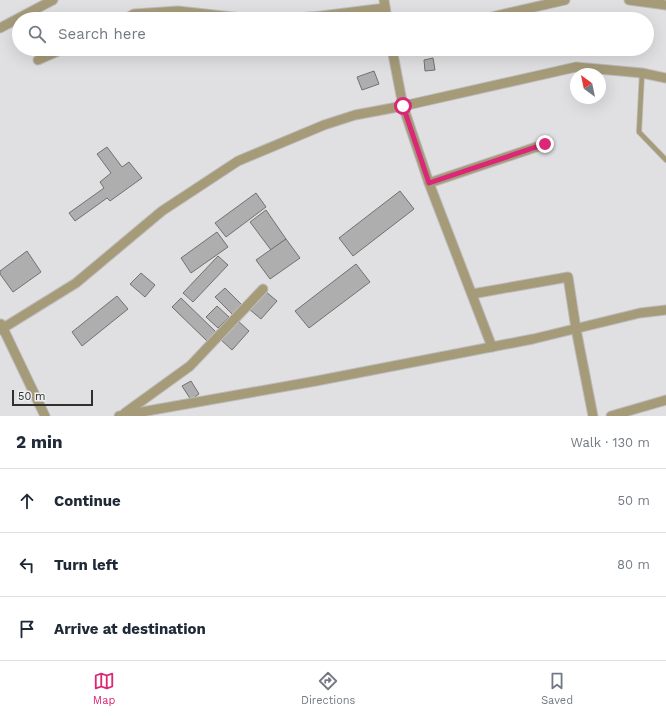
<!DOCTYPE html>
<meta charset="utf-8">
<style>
:root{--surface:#fff;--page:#f6f6f7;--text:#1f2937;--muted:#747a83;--line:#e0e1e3;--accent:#db2777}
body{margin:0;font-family:"Work Sans",sans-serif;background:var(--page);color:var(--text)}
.compass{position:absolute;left:570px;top:68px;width:36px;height:36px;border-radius:50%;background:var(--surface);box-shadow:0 4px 16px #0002;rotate:327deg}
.scale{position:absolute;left:12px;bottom:10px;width:81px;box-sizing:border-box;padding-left:4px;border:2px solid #303031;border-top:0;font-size:11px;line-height:14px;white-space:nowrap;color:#303031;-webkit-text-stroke:3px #edeeef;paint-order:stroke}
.stop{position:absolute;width:12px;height:12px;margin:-9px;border:3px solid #db2777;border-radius:50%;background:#fff}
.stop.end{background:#db2777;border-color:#fff;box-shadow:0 1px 4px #0008}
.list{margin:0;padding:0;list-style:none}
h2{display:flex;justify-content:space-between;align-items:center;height:52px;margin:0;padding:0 16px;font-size:17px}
h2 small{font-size:13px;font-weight:400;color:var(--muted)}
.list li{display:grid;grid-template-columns:26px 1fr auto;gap:12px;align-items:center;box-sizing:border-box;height:64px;padding:0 16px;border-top:1px solid var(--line)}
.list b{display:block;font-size:15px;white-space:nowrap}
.list em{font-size:13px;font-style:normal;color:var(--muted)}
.icon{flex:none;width:22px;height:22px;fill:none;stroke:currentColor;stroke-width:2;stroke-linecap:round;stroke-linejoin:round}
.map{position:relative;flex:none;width:666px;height:416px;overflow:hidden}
.search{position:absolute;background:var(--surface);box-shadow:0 4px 16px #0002;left:12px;right:12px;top:12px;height:44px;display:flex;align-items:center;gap:10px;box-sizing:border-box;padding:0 14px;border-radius:22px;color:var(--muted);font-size:15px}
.sheet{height:244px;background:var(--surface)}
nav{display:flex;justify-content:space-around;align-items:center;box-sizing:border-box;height:56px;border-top:1px solid var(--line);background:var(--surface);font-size:11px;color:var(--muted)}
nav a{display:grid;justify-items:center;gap:2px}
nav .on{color:var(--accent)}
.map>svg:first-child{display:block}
</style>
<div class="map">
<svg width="666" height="416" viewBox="0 0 666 416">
<rect width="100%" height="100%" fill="#e0e0e2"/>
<g fill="#afaeae" stroke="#727070">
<path d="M433,58l2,12 -10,1 -1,-11z"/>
<path d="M374,71l5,13 -17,6 -5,-13z"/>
<path d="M107,147l15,20 7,-5 13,16 -32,23 -3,-3 -32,23 -6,-8 35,-25 -4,-6 11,-9 -14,-19z"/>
<path d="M400,191l14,18 -61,47 -14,-18z"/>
<path d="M256,193l10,14 -40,30 -11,-14z"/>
<path d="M266,210l20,29 -15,11 -21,-28z"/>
<path d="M217,232l11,15 -37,26 -10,-15z"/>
<path d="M286,239l14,19 -30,21 -14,-19z"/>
<path d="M27,251l14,21 -28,20 -13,-18v-3z"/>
<path d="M218,256l10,9 -35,37 -10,-9z"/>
<path d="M356,264l14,18 -61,46 -14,-17z"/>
<path d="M141,273l14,12 -10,12 -15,-13z"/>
<path d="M225,288l18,18 -9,10 -19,-19z"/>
<path d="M265,291l12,10 -16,18 -12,-10z"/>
<path d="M117,296l11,13 -46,37 -10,-14z"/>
<path d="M181,298l35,34 -9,9 -35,-34z"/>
<path d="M217,306l12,11 -11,11 -12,-11z"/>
<path d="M237,320l12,11 -17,19 -12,-11z"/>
<path d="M191,381l8,13 -8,6 -9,-14z"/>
</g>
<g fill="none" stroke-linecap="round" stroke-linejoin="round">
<defs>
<path id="lane" d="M642,73l-3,59 27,28"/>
<g id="street">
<path d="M384,0l3,19"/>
<path d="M629,0l37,5"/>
<path d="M125,19l9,-5 44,-3 73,8"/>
<path d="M286,19l35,-3 64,-8"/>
<path d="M483,19l82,-19"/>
<path d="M0,28l53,-28"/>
<path d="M392,49l11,57 26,77 63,164"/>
<path d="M38,60l25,-11"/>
<path d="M429,183l116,-39"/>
<path d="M472,294l96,-17 8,52 17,87"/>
<path d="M1,324l44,92"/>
<path d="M0,330l76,-47 86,-72 76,-50 86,-36 31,-10 48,-9 173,-39 66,6 24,5"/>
<path d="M125,413l65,-47 73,-77"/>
<path d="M119,416l197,-35 217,-42 107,-26 26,-3"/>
<path d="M611,416l55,-16"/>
</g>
</defs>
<use href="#lane" stroke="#bdbdbf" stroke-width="6"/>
<use href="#street" stroke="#bdbdbf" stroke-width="11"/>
<use href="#lane" stroke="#a69b79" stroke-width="4.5"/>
<use href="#street" stroke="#a69b79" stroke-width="9"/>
</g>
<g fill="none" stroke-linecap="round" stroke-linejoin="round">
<path stroke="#db2777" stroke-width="5" d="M403,106l26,77 116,-39"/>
</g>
</svg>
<svg class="compass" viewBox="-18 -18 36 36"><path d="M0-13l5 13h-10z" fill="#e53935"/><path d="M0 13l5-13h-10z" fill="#747a83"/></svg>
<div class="scale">50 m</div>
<div class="stop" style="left:403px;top:106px"></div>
<div class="stop end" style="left:545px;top:144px"></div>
<div class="search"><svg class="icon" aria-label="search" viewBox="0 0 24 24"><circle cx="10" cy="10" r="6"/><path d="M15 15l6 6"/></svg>Search here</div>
</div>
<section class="sheet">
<h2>2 min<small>Walk · 130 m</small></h2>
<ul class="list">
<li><svg class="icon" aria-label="ahead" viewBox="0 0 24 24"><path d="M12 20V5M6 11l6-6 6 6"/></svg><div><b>Continue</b></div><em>50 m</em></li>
<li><svg class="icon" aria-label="left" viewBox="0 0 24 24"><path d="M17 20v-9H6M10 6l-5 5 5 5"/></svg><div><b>Turn left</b></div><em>80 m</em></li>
<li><svg class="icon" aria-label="arrive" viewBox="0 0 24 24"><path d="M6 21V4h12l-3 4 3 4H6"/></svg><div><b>Arrive at destination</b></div></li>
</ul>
</section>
<nav>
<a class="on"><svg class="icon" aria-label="map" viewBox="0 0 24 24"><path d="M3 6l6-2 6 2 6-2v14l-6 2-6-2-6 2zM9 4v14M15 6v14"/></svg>Map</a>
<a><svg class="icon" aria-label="directions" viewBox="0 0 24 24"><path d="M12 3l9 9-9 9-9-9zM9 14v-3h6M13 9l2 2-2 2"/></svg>Directions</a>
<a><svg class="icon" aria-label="saved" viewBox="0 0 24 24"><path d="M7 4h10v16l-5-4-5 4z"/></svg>Saved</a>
</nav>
